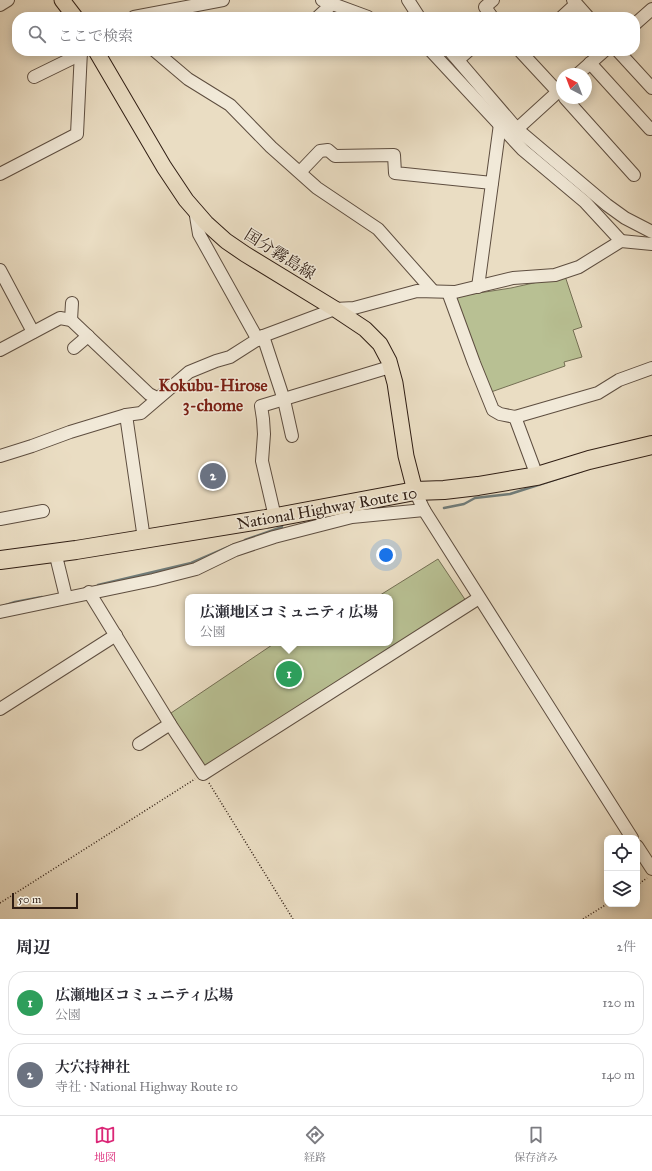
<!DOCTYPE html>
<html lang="ja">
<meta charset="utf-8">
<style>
:root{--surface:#fff;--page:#f7f7f7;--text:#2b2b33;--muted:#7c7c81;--line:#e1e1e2;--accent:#db2777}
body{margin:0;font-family:"IM FELL Great Primer","Noto Serif JP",serif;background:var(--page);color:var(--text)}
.controls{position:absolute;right:12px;bottom:12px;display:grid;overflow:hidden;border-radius:8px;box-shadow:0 2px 10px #0003}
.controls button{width:36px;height:36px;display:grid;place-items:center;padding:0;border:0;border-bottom:1px solid var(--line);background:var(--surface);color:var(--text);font:20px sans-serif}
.compass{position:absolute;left:556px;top:68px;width:36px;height:36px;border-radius:50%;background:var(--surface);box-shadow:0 2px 10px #0003;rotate:318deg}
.scale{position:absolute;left:12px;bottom:10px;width:66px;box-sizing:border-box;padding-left:4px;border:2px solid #301e14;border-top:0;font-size:11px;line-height:14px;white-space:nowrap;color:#301e14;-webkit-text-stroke:3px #f1e9d8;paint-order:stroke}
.you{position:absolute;left:386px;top:555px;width:14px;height:14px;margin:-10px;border:3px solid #fff;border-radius:50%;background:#1a73e8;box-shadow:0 0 0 6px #1a73e833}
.badge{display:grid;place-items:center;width:26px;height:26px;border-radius:50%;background:var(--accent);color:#fff;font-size:13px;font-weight:700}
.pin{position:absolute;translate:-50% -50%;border:2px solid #fff;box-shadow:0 1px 4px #0006}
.popup{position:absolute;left:185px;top:594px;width:208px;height:52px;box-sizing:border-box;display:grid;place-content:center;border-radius:8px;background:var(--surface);filter:drop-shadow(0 1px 3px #0005);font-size:13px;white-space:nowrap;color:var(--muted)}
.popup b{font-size:15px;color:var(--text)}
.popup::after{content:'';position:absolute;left:50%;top:100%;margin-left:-8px;border:8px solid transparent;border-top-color:var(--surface)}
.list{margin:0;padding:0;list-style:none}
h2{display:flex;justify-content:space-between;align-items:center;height:52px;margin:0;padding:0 16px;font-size:17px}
h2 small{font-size:13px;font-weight:400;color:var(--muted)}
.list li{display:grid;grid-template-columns:26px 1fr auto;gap:12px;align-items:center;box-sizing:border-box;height:64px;margin:0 8px 8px;padding:0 8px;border:1px solid var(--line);border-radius:16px}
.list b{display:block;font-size:15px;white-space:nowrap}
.list p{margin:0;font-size:13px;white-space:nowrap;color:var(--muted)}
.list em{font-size:13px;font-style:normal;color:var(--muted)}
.icon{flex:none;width:22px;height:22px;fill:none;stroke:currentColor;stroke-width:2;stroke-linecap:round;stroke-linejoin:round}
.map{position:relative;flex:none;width:652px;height:919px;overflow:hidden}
.search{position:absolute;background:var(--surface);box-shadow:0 2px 10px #0003;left:12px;right:12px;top:12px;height:44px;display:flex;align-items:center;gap:10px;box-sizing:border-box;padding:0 14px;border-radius:16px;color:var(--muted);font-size:15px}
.sheet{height:196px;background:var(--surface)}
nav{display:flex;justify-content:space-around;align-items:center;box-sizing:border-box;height:56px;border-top:1px solid var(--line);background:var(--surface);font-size:11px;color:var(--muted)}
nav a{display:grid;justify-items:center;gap:2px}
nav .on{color:var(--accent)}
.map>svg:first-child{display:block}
</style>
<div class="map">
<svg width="652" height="919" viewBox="0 0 652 919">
<rect width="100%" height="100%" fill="#eaddc3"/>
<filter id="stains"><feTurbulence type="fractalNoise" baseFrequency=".005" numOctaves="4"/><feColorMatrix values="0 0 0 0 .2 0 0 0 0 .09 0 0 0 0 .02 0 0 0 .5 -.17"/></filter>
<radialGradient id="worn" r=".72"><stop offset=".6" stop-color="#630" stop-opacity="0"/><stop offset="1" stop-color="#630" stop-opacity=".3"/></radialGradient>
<g fill="#b8c093" stroke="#746f54">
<path d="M565,276l17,51 -9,3 9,27 -18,5 1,4 -74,26 -38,-95 58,-9z"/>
<path d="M438,559l28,42 -264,167 -31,-55 104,-70h115v-46h-13z"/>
</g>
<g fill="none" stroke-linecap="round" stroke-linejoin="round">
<g stroke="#707c79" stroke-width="2.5">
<path d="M444,508l20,-4 11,-6 35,-4 72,-23"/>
<path d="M245,540l37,-13"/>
<path d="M98,585l93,-22 42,-18"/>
<path d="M6,605l9,-3 27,-5"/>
</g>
<defs>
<g id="minor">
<path d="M322,0l46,17"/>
<path d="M408,0l11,17"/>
<path d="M573,0l15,17"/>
<path d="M0,5l8,-5"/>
<path d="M134,17l89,-17"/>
<path d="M318,17l14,-13"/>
<path d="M492,17l-7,-10 8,-7"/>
<path d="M562,17l14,-13"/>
<path d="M635,24l17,-15"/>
<path d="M155,51l33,28 42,26 41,42 46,41 61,41 55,62"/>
<path d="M431,51l92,99 62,52 36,39"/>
<path d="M450,51l67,78 45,-41"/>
<path d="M520,51l38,41"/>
<path d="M618,51l34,37"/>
<path d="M459,59l9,-8"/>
<path d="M590,63l60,66"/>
<path d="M578,74l26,-23"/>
<path d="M34,77l47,-23"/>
<path d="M565,98l69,77"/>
<path d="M517,129l90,76 18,13 27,14"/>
<path d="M300,172l20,-21 8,-1 7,6 59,-1 1,18 97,10"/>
<path d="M0,174l77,-40 4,-83"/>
<path d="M195,210l4,24 59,106"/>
<path d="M0,270l33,62"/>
<path d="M478,287l22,-163"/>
<path d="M448,292l26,71 19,47 7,4 15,3"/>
<path d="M71,320l1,-17"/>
<path d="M263,336l21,64 8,36"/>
<path d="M74,348l14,-12"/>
<path d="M0,350l60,-32 11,2 78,74 8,4"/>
<path d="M126,415l18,124"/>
<path d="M0,456l32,-10 38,-14 56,-17 15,-2 48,-41 27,-11 14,-4 33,-21 72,-27 19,-1 63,-17 38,1 58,-14 42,-3 24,-8 42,-26 31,3"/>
<path d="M537,476l-22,-59 83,-24 21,-13 33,-12"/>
<path d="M415,491l9,19 208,328"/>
<path d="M275,517l-13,-56 2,-27 -1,-15 -2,-13 129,-39"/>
<path d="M0,519l43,-8"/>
<path d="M55,552l11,45"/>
<path d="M89,592l81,132 33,50 276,-176"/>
<path d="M0,612l153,-32 43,-11 39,-19 39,-13 78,-20 72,-7"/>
<path d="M0,709l116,-74"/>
<path d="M139,744l31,-20"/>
<path d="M637,846l15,23"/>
</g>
<g id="major">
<path d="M62,0l13,17"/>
<path d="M96,51l68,116 22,33 20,23 20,18 19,13 90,55 30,20 15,15 9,17 6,22 11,73 9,35"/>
</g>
<path id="highway" d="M0,560l76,-10 190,-31 149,-28 29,-1 34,-4 59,-10 52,-16 63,-15"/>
</defs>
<use href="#minor" stroke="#5e4e40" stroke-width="14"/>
<use href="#major" stroke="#301e14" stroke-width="17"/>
<use href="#highway" stroke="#301e14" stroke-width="20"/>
<g stroke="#301e14" stroke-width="1.5" stroke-dasharray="1 2" stroke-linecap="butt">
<path d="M209,783l84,136"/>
<path d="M637,885l10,-7"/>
<path d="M0,903l195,-124"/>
<path d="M583,919l24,-15"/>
</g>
<use href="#minor" stroke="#f1e9d8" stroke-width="12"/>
<use href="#major" stroke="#eaddc3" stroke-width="15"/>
<use href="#highway" stroke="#eaddc3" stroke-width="18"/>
</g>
<g text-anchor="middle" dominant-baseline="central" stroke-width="3" stroke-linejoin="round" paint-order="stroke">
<g font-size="16" fill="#301e14" stroke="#f1e9d8">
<text transform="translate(280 254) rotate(32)">国分霧島線</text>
<text transform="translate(327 508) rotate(-10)">National Highway Route 10</text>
</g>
<g font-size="17" font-weight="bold" fill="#7a1f14" stroke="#f1e9d8">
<text x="213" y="385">Kokubu-Hirose<tspan x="213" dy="20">3-chome</tspan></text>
</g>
</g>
<rect width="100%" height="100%" filter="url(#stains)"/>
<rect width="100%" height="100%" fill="url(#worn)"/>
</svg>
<div class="controls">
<button><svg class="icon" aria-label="locate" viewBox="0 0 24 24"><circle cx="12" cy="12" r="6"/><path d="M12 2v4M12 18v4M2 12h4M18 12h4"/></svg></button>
<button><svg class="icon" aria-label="layers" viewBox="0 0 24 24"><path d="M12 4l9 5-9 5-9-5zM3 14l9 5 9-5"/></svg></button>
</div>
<svg class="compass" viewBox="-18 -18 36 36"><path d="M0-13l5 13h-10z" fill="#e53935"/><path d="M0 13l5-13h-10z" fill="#7c7c81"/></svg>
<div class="scale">50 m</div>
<div class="you"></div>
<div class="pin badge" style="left:289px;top:674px;background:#2e9e5b">1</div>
<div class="popup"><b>広瀬地区コミュニティ広場</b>公園</div>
<div class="pin badge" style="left:213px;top:476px;background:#6b7280">2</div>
<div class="search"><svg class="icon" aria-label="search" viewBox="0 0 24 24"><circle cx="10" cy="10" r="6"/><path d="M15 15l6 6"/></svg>ここで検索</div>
</div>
<section class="sheet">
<h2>周辺<small>2件</small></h2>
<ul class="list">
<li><span class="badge" style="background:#2e9e5b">1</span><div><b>広瀬地区コミュニティ広場</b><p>公園</p></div><em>120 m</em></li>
<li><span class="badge" style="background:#6b7280">2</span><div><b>大穴持神社</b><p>寺社 · National Highway Route 10</p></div><em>140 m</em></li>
</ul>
</section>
<nav>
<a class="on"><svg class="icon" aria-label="map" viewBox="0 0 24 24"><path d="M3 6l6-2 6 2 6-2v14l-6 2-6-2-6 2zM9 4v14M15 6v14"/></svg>地図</a>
<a><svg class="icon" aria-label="directions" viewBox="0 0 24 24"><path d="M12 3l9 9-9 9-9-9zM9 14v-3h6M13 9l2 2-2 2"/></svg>経路</a>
<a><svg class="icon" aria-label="saved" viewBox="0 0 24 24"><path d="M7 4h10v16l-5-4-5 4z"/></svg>保存済み</a>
</nav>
